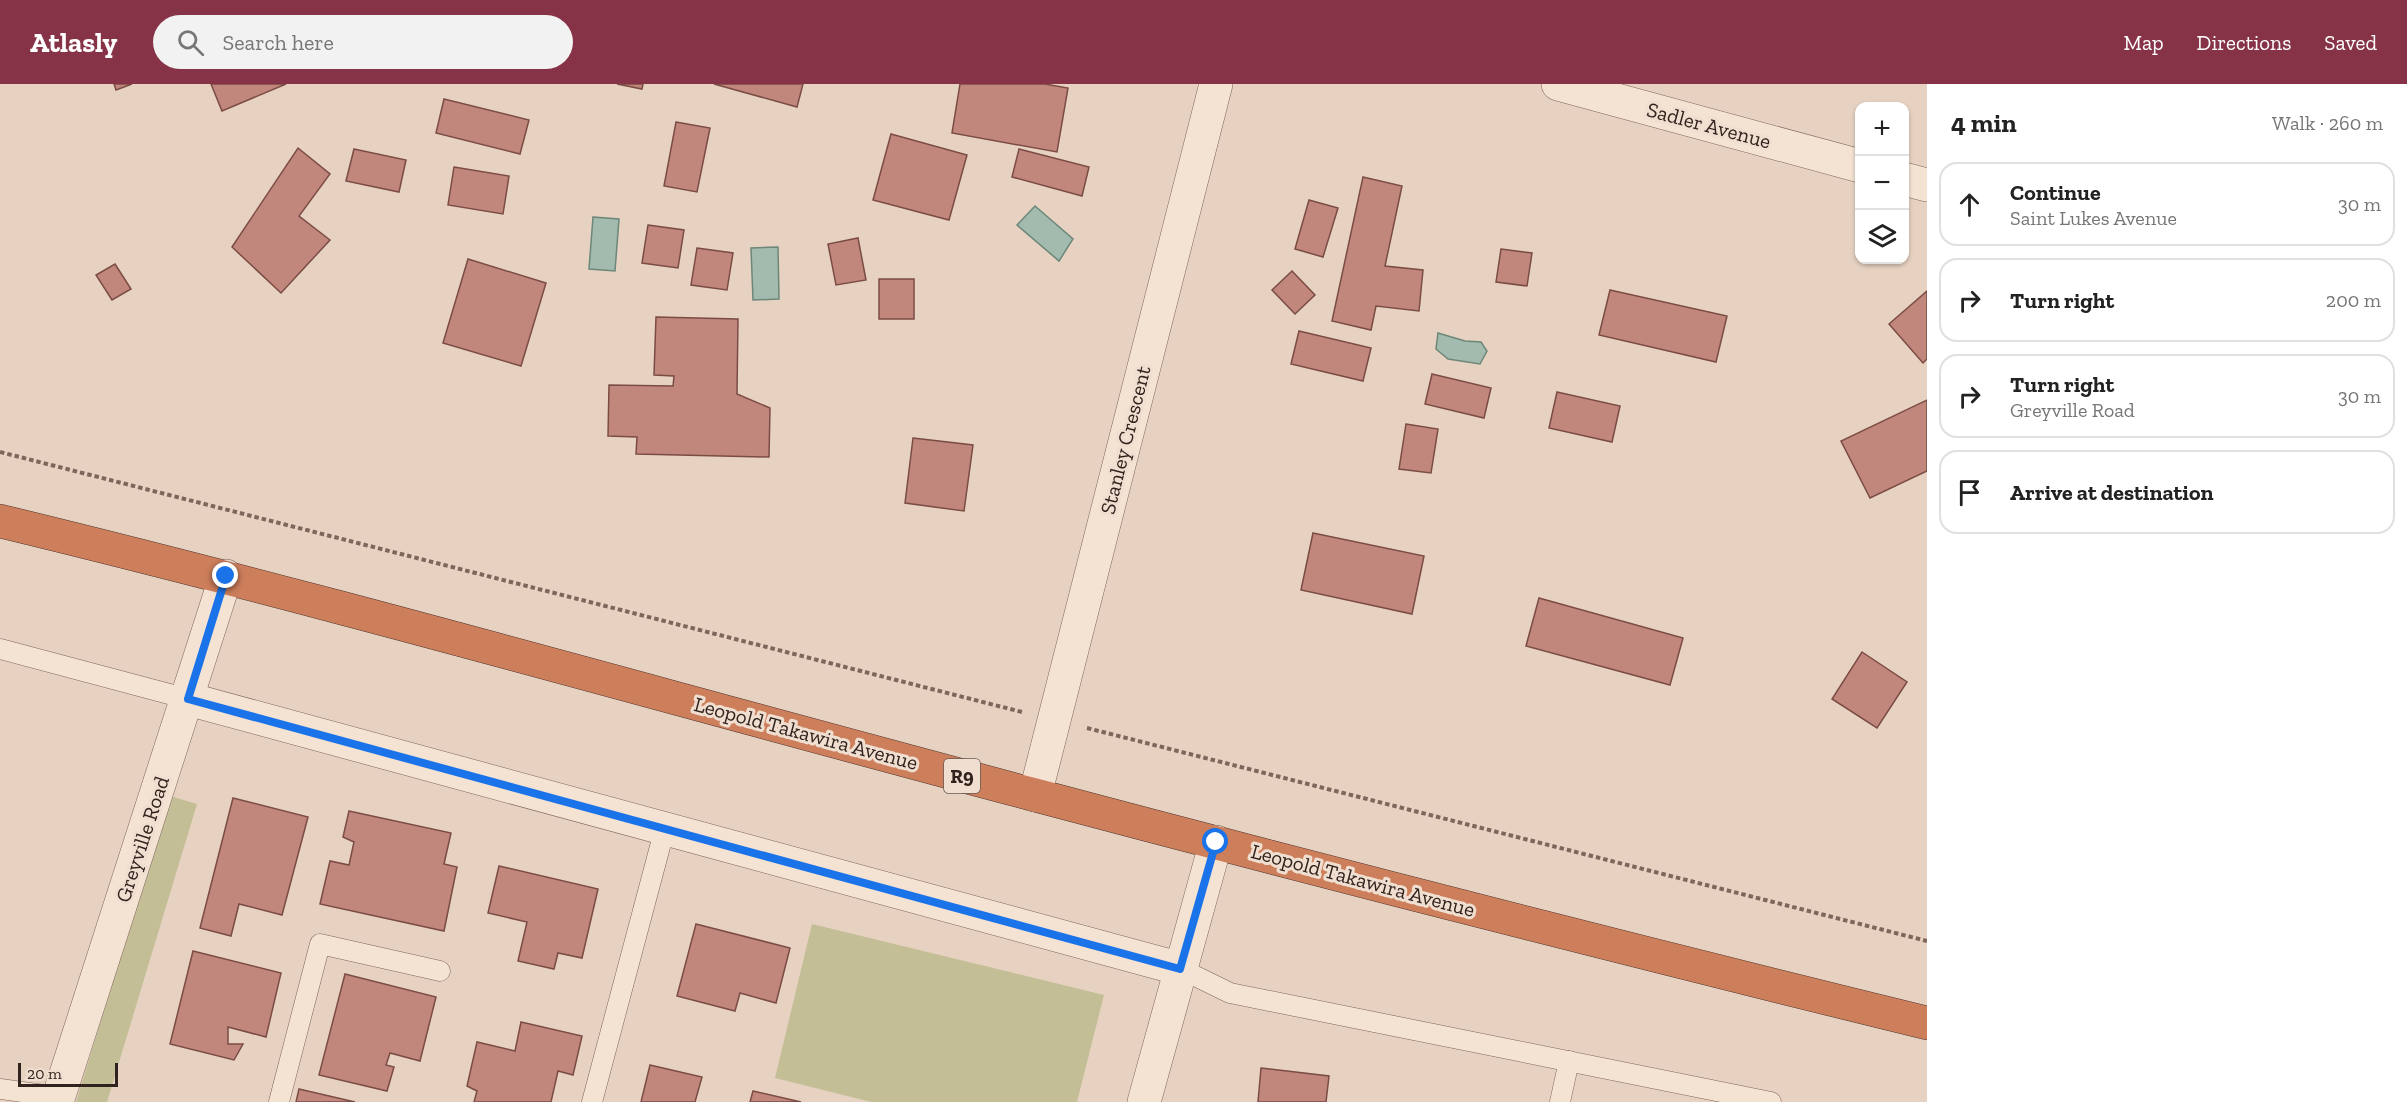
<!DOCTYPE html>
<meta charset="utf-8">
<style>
:root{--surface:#fff;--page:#f2f2f2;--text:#222;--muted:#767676;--line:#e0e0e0;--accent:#863348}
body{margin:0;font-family:"Zilla Slab",serif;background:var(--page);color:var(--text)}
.controls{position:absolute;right:18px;top:18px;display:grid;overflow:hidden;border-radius:12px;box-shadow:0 2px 4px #0004}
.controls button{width:54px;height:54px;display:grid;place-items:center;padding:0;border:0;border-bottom:2px solid var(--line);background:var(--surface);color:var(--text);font:30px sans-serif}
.scale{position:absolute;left:18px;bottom:15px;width:100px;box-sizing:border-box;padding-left:6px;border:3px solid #30221d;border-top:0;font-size:16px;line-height:21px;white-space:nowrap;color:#30221d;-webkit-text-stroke:4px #f0dfd0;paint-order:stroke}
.stop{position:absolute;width:18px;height:18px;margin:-14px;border:4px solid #1a73e8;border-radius:50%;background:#fff}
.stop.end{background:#1a73e8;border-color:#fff;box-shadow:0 2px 6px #0008}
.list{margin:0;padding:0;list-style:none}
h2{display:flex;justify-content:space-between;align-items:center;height:78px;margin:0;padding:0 24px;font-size:26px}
h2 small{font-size:20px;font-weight:400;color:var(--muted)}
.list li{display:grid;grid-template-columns:39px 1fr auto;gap:18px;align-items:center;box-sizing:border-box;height:84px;margin:0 12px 12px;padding:0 12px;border:2px solid var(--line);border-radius:18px}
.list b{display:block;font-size:22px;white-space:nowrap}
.list p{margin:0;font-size:20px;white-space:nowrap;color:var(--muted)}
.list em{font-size:20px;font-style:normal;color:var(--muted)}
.icon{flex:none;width:33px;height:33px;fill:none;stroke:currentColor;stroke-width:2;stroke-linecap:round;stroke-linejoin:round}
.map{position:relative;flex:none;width:1927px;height:1018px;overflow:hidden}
header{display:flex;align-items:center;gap:36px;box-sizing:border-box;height:84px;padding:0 30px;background:var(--accent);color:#fff}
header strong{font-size:28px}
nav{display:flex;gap:33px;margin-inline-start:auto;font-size:21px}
.search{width:420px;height:54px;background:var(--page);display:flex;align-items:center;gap:15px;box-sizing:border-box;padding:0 21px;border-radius:33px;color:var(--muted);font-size:22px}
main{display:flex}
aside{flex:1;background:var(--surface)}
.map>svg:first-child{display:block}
</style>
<header>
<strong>Atlasly</strong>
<div class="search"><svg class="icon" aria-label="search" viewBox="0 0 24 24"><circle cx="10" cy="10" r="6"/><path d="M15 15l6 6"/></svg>Search here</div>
<nav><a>Map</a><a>Directions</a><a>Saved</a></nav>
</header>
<main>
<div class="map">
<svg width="1927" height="1018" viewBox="0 0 1927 1018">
<rect width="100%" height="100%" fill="#e7d2c1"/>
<g fill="#c4be97">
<path d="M170,712l27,8 -90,298h-31z"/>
<path d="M812,840l292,71 -27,107h-206l-96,-24z"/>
</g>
<g fill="#a3bbae" stroke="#6c8779" stroke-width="1.5">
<path d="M1035,122l38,33 -14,22 -42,-36z"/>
<path d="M593,133l26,2 -4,52 -26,-2z"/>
<path d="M778,163l1,52 -26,1 -2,-52z"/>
<path d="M1438,249l27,8 16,1 6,9 -7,13 -32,-5 -12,-10z"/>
</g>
<g fill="#c1877c" stroke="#7b4c44" stroke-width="1.5">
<path d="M114,0h18l-16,6z"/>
<path d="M211,0h75l-64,27z"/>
<path d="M617,0h26l-1,5z"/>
<path d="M714,0h89l-6,23z"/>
<path d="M960,0h85l23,4 -11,64 -105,-19z"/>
<path d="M444,15l85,21 -9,34 -84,-21z"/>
<path d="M676,38l34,6 -13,64 -33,-6z"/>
<path d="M891,50l76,21 -18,65 -76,-20z"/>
<path d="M298,64l32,26 -31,42 31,24 -49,53 -49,-46z"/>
<path d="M354,65l52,11 -7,32 -53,-11z"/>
<path d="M1019,65l70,18 -7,29 -70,-19z"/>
<path d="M454,83l55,9 -6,38 -55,-9z"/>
<path d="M1363,93l39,9 -17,80 38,4 -4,41 -43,-5 -5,24 -39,-9z"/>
<path d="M1309,116l29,8 -15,49 -28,-8z"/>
<path d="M648,141l36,5 -6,38 -36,-5z"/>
<path d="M858,154l8,42 -30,5 -8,-41z"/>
<path d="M697,164l36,5 -6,37 -36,-5z"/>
<path d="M1501,165l31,4 -5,33 -31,-4z"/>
<path d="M468,175l78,24 -25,83 -78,-23z"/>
<path d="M115,180l16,25 -19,11 -16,-25z"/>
<path d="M1292,187l23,24 -20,19 -23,-24z"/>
<rect x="879" y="195" width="35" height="40"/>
<path d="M1610,206l117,26 -11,46 -117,-27z"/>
<path d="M1927,207v68l-4,4 -34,-39z"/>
<path d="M656,233l82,2 -1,75 33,14 -1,49 -133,-3 1,-17 -29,-1 1,-51 64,1 1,-10 -20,-1z"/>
<path d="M1299,247l72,17 -8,33 -72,-17z"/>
<path d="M1432,290l59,14 -7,30 -59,-14z"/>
<path d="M1557,308l63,14 -8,36 -63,-14z"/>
<path d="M1927,316v71l-57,27 -29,-57z"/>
<path d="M1406,340l32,5 -7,44 -32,-4z"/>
<path d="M913,354l60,7 -9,66 -59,-8z"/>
<path d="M1313,449l111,23 -12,58 -111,-24z"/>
<path d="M1539,514l144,40 -13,47 -144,-39z"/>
<path d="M1862,568l45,30 -30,46 -45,-29z"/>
<path d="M233,714l75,19 -26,98 -43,-11 -8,32 -31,-8z"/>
<path d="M349,727l102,22 -7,31 13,3 -13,64 -124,-27 10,-43 19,4 5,-23 -11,-5z"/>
<path d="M499,782l99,23 -16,69 -24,-5 -4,16 -36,-8 9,-39 -39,-9z"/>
<path d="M696,840l94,24 -14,55 -36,-10 -5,18 -58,-15z"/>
<path d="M193,867l88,22 -15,64 -38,-10v17h15l-9,16 -64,-16z"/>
<path d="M345,890l91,23 -16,64 -30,-8 -4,12 8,2 -7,24 -68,-16z"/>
<path d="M521,938l61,14 -9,39 -15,-4 -7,31h-77l3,-11 -10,-5 10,-44 38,9z"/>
<path d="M650,981l52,12 -7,25h-54z"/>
<path d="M1261,984l68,8 -3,26h-68z"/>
<path d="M299,1005l56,13h-59z"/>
<path d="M753,1007l48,11h-51z"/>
</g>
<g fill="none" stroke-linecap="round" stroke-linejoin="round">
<defs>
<g id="lane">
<path d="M0,565l188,50"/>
<path d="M1181,885l49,24 541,109"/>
<path d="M0,1005l59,8"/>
<path d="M279,1018l41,-158 120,27"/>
<path d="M592,1018l73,-274"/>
<path d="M1560,1018l9,-41"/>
</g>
<g id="street">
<path d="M1558,0l302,82"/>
<path d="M1904,95l23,6"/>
<path d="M188,615l993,270"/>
<path d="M1035,711l181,-711"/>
<path d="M57,1018l169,-526"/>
<path d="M1144,1018l72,-260"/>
</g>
<path id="highway" d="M0,437c347,84 690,183 1035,274 297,79 594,155 892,228"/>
</defs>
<use href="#lane" stroke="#7f655b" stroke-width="21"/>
<use href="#street" stroke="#7f655b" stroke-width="34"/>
<use href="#highway" stroke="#4d352f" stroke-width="34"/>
<g stroke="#7f655b" stroke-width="4" stroke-dasharray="4.5 3" stroke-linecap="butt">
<path d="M0,368l1022,260"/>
<path d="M1087,644l840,213"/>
</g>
<use href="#lane" stroke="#f4e2d3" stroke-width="20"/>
<use href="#street" stroke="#f4e2d3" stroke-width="33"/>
<use href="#highway" stroke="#cd7e5b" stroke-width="33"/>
</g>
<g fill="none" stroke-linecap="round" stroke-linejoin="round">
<path stroke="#1a73e8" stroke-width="8" d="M226,492l-38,123 992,270 36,-127"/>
</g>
<g text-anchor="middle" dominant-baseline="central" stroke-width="6" stroke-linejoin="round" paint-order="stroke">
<rect fill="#f0dfd0" stroke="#6a5b53" stroke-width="1.5" x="944" y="675" width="36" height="34" rx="4.5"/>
<g font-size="20" font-weight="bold" fill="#30221d">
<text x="962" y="692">R9</text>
</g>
<g font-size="21" fill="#30221d" stroke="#f0dfd0">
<text transform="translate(1709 41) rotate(15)">Sadler Avenue</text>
<text transform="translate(1125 356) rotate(-76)">Stanley Crescent</text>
<text transform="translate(806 649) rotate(15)">Leopold Takawira Avenue</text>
<text transform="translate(142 755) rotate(-72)">Greyville Road</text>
<text transform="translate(1363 796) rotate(15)">Leopold Takawira Avenue</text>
</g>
</g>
</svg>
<div class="controls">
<button>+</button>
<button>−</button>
<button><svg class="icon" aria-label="layers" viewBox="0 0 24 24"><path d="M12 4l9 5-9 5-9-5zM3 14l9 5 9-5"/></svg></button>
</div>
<div class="scale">20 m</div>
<div class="stop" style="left:1216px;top:758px"></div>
<div class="stop end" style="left:226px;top:492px"></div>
</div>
<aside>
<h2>4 min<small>Walk · 260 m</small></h2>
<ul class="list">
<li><svg class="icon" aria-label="ahead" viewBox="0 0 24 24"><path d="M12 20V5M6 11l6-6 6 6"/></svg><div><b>Continue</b><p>Saint Lukes Avenue</p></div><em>30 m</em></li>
<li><svg class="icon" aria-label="right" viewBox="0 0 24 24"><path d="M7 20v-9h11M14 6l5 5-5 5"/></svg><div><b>Turn right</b></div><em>200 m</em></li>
<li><svg class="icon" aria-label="right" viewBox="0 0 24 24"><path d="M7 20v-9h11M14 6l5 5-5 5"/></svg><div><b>Turn right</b><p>Greyville Road</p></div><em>30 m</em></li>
<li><svg class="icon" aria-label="arrive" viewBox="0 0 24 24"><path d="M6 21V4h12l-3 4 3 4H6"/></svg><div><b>Arrive at destination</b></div></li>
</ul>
</aside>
</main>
